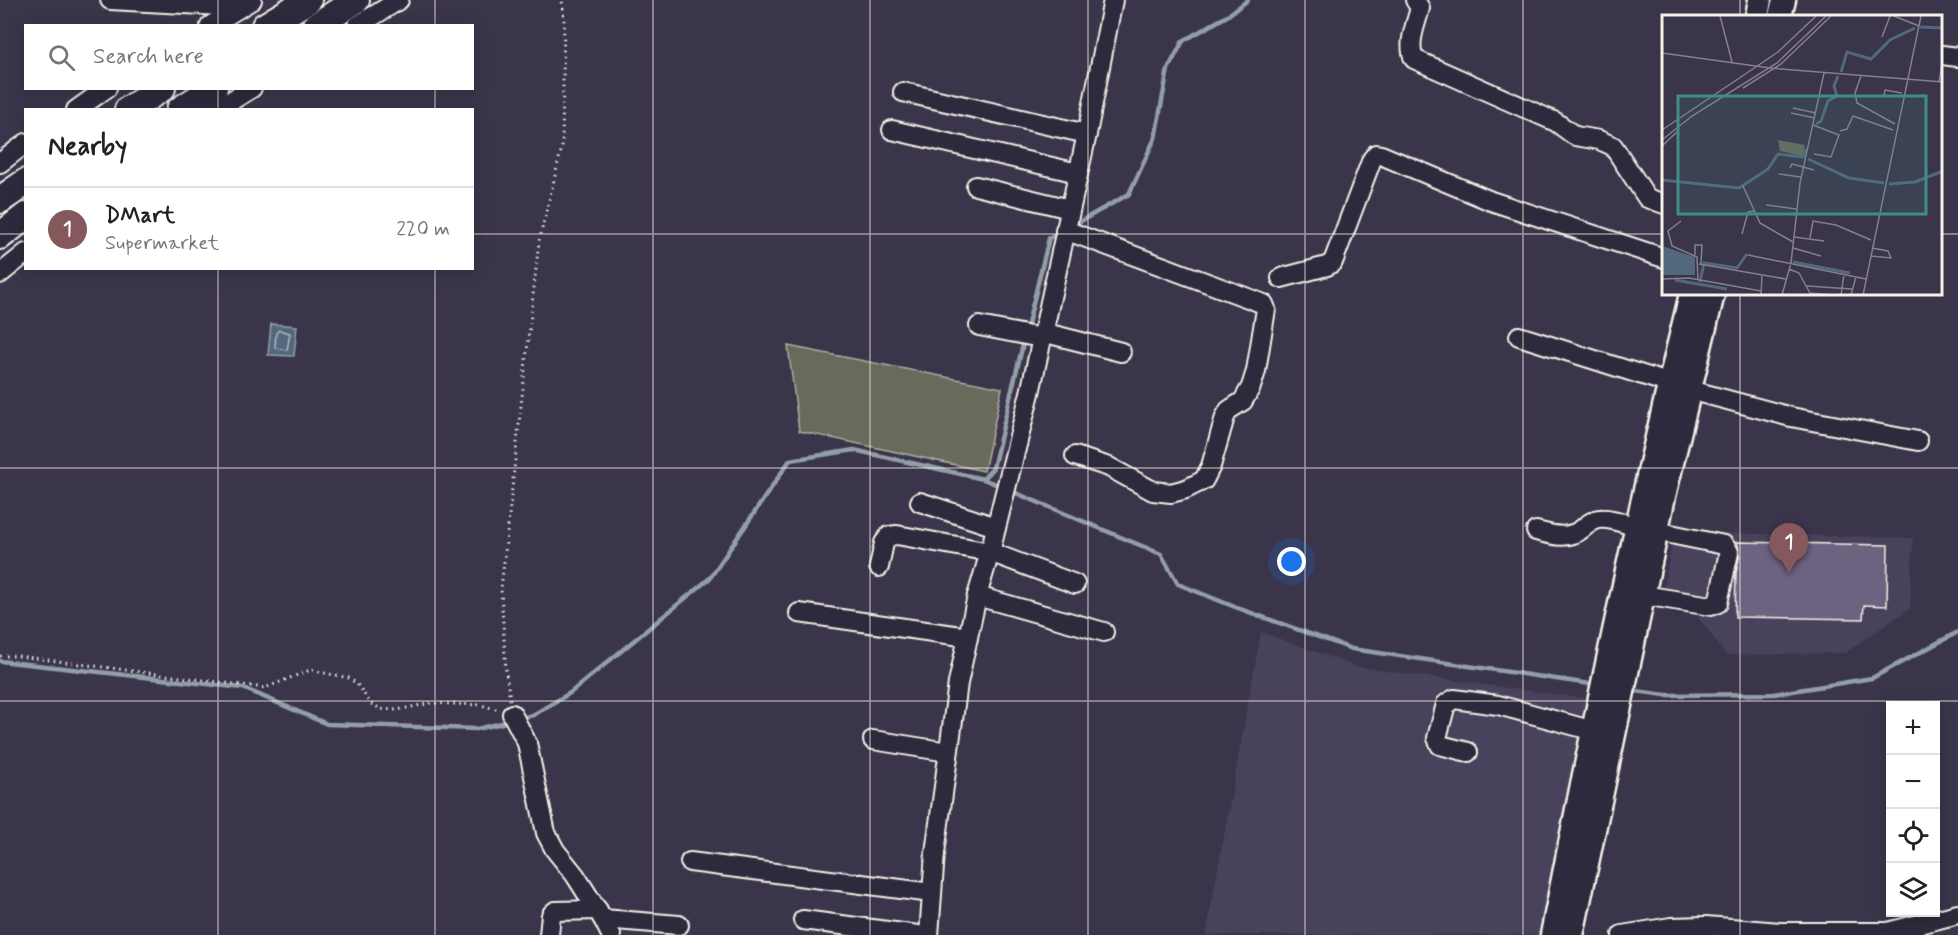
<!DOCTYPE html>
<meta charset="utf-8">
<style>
:root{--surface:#fff;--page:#f6f6f6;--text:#222;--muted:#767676;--line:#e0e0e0;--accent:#85585c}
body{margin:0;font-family:Mynerve,sans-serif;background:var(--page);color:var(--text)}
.controls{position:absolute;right:18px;bottom:18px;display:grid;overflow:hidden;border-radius:0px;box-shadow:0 3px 15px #0003}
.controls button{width:54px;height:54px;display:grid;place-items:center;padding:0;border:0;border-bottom:2px solid var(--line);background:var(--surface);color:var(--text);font:30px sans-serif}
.you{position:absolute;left:1292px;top:562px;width:21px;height:21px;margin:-15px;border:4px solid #fff;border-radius:50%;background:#1a73e8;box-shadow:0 0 0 9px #1a73e833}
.badge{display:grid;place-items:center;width:39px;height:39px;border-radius:50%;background:var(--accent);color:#fff;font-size:20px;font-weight:700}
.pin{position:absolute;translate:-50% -50px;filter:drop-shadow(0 2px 3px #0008)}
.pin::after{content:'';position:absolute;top:32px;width:21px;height:18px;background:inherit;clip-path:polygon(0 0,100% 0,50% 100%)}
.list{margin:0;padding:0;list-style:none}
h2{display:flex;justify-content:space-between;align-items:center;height:78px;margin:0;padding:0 24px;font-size:26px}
h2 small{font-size:20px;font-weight:400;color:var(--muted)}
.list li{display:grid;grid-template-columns:39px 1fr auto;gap:18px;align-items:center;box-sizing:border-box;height:84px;padding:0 24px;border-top:2px solid var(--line)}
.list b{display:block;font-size:22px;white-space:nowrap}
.list p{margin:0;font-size:20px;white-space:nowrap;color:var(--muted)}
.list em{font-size:20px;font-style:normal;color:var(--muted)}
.icon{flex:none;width:33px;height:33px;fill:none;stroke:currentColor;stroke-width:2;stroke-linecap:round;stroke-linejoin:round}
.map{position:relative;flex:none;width:1958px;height:935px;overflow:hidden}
.search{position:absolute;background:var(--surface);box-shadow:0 3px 15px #0003;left:24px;top:24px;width:450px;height:66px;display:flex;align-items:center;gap:15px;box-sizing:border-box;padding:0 21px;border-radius:0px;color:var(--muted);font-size:22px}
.panel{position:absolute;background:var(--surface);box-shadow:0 3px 15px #0003;left:24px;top:108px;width:450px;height:162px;border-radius:0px}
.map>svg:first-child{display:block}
</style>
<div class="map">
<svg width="1958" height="935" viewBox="0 0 1958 935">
<rect width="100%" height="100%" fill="#3b354b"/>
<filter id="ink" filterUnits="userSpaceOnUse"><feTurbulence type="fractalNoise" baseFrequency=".0167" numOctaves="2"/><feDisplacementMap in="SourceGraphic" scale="12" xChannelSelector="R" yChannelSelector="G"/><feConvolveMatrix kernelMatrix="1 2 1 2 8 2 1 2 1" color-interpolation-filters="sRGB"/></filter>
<g filter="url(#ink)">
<g fill="#4a435b">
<path d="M1676,525l41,8 196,5 -3,70 -65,45 -119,2 -30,-41 -37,-5z"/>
<path d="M1261,632l96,35 231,32 -46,236h-336z"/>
</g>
<path fill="#686a5c" stroke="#aeaea2" stroke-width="1.5" d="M788,346l214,42 -18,83 -185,-40z"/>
<path fill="#52687d" stroke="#939fa8" stroke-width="1.5" d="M271,324l26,2 -3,30 -26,-1z"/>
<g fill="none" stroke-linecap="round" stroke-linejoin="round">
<path stroke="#b3babd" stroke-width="1.5" d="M279,330l11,3 -3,17 -12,-2 1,-15z"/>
<g stroke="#939fa8" stroke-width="4.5">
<path d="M1072,226l57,-32 26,-56 13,-69 15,-28 44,-25 21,-16"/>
<path d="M1026,332l23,-94 10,-6"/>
<path d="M983,479l20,8"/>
<path d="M1011,491l150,63 17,30 57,23 117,42 245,36"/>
<path d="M0,661l243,27 84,36 150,5 33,-8"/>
<path d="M1629,690l36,5 109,-1 98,-16 86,-46"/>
<path d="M521,718l12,-3 37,-22 140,-115 80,-118 64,-10 129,29 10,-11 31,-128"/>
</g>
</g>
<path fill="#6c6381" stroke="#f4f1e8" stroke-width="1.5" d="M1737,542l151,3 -1,61 -23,-1 -1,14 -128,-2 1,-45 4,-18z"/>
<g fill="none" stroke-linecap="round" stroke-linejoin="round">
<defs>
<g id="minor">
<path d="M110,0l130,7"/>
<path d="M1415,0l5,8c-4,16 -13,35 -6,51l142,63 19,14 24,4 14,6 34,52 17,6"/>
<path d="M210,26l42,-26"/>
<path d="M357,26l42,-26"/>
<path d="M1942,55l16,2"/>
<path d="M903,92l184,42"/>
<path d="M76,110l31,-22"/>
<path d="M216,110l36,-22"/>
<path d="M892,130l186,43"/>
<path d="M0,163l26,-20"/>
<path d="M976,186l94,23"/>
<path d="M1065,230l199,74 2,5 -10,62 -5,16 -8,14 -14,9 -4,7 -14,49 -7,14 -18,9 -15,4 -18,-2 -44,-24 -34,-11"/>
<path d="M0,274l26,-21"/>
<path d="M1281,278l46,-12 6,-4 39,-103 4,-5 5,1 110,46 173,57"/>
<path d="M979,326l62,12"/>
<path d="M1042,332l79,20"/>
<path d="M1519,336l171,54 101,27 127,24"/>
<path d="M920,502l76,25"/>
<path d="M1536,531c16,4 32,9 46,-2 5,-4 10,-9 17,-10 10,-2 27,5 38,8"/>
<path d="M879,567l5,-24 5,-7 8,-1 93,17 85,32"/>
<path d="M1643,595l68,11 7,-3 11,-51 -5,-7 -68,-14"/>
<path d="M977,596l127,36"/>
<path d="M799,613l169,24"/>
<path d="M512,714l15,29 19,90 9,17 20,25 28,44 8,16"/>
<path d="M873,740l75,12"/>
<path d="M1468,752l-28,-7 -3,-7 9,-34 8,-5 44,6 107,29"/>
<path d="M690,862l242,31"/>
<path d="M603,919l76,6"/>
<path d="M803,920l115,15"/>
<path d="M549,935l2,-20 4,-4 43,-1"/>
<path d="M929,935l6,-82 23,-170 19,-87 13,-44 40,-159 57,-259 26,-134"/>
<path d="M1622,935l49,-8 35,-1 74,6h108l70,-18"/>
</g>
<g id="major">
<path d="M1757,16l3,-16"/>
<path d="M1780,16l4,-16"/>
<path d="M1552,935c42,-215 87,-429 139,-641"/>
<path d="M1572,935l92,-439 49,-202"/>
</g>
<g id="highway">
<path d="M265,26l43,-26"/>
<path d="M316,26l40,-26"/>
<path d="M128,110l34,-22"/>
<path d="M180,110l34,-22"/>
<path d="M0,200l26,-18"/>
<path d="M0,236l26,-20"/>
</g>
</defs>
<use href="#minor" stroke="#f4f1e8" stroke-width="22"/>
<use href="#major" stroke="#f4f1e8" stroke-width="27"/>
<use href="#highway" stroke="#f4f1e8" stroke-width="30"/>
<g stroke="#f4f1e8" stroke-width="3" stroke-dasharray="1.5 4.5" stroke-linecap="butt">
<path d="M0,656h18l247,32 45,-18 39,8 8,6 14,20 10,5 16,1 34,-7 50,2 18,5"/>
<path d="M510,700l-4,-28 -5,-83 38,-348 23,-94 2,-127 -2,-20"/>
</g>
<use href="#minor" stroke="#2f2a3d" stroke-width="18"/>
<use href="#major" stroke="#2f2a3d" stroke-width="22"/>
<use href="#highway" stroke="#2f2a3d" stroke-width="26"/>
</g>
</g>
<path fill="none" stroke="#f4f1e8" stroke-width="1.5" stroke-opacity="0.55" d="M218,0v26M435,0v26M653,0v935M870,0v935M1088,0v935M1305,0v935M1523,0v935M1740,0v16M218,88v22M435,88v22M0,234h26M472,234h1192M1942,234h16M218,268v667M435,268v667M1740,294v641M0,468h1958M0,701h1958"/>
<g transform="translate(1662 15)">
<rect width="280" height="280" fill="#3b354b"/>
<path d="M116,125l27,5 -2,11 -23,-5z" fill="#686a5c"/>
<path d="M0,231l33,11v18h-33z" fill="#52687d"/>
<path fill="none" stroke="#52687d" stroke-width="3" d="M258,12l23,1M179,57l6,-20 24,7 19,-19 25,-12M154,109l5,-3 7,-20 9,-5 -3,-10 4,-10M146,144l41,19 35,5M0,165l77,8 29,-19 10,-15 25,3 3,-8M227,169l26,-2 28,-11M131,247l57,11M13,265l52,9M38,267l4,-19 33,5 10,-14"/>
<path fill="none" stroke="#85808a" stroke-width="1.5" d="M58,1l12,46M232,1l25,10M220,22l8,-21M0,38l108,15 173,14M199,61l-6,17 2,10 38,21M277,67l3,-19M81,73l38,-24 50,-48M222,80l1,-5 17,3M131,93l23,5M129,98l24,5M151,110l26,10 -8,22 -17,-3M0,115l116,-78 38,-36M178,116l7,-2 6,-13 40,14M0,125l30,-24 85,-53 49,-47M0,131l17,-16M128,153l2,-4 22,6M117,159l22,3M81,171l17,37 33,19M104,190l30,4M19,206l-13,10 4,15 25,11 1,23M80,219l6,-22 6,-1M132,222l30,4M148,223l3,-17 23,4 35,15M131,233l28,8M33,240v-10h7l-1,19M86,240l118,24M209,241l20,2 -3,-7 -16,-3M37,249l87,15M127,254l10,4 12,22M0,264l27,-1 72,13M145,271l45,3M148,278l22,2M99,280l1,-20M120,280l9,-32 9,-80 24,-110M179,280l3,-21M189,280l5,-18M201,280l58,-279"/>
<path fill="#3d8f86" fill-opacity="0.15" stroke="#3d8f86" stroke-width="3" d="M16,81h248v118h-248z"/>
<rect width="280" height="280" fill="none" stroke="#f4f1e8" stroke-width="3"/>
</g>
</svg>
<div class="controls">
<button>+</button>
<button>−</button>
<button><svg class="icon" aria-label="locate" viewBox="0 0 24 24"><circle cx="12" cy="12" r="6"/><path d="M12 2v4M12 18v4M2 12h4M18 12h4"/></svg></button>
<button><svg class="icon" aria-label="layers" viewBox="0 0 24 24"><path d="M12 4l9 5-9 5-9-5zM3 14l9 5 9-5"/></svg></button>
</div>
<div class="you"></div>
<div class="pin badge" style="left:1789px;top:573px">1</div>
<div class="search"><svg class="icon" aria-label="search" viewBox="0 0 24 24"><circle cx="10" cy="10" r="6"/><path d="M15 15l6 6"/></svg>Search here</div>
<section class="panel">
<h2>Nearby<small></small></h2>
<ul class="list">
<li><span class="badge">1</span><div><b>DMart</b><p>Supermarket</p></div><em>220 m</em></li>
</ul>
</section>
</div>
